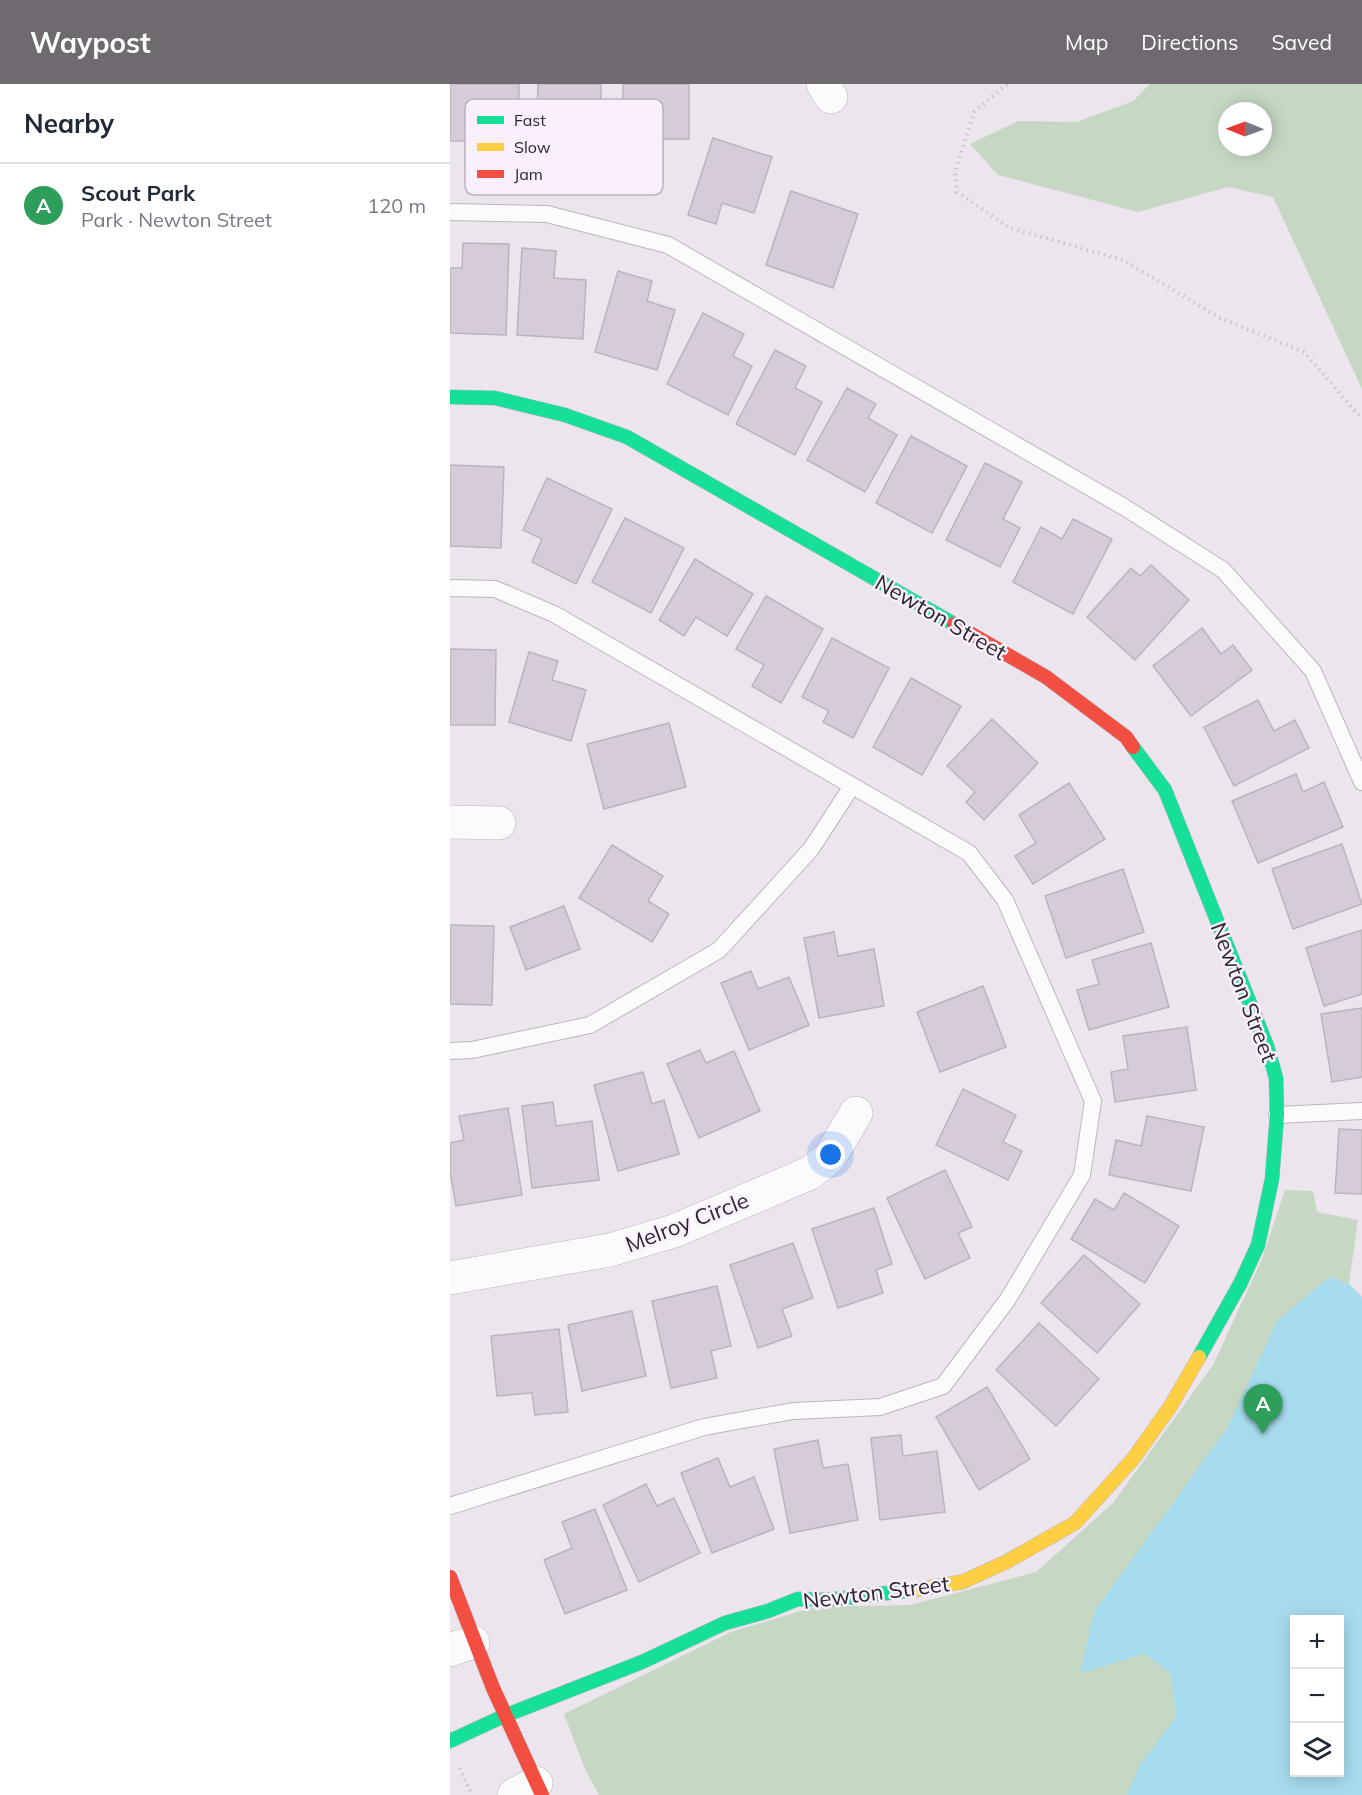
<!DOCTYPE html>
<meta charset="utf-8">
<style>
:root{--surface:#fff;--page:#f6f6f7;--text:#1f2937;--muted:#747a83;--line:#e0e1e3;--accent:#6f6970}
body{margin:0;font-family:Mulish,sans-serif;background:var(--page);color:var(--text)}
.controls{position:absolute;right:18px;bottom:18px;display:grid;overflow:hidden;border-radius:0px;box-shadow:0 3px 15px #0003}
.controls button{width:54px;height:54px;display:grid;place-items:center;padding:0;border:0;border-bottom:2px solid var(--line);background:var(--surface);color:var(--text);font:30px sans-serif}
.compass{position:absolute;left:768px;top:18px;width:54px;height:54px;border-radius:50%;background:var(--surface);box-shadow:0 3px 15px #0003;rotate:271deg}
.you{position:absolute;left:381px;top:1071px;width:21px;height:21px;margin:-15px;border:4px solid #fff;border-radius:50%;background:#1a73e8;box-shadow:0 0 0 9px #1a73e833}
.badge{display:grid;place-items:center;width:39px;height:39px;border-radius:50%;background:var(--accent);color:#fff;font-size:20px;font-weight:700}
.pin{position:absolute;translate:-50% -50px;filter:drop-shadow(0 2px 3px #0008)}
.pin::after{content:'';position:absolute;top:32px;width:21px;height:18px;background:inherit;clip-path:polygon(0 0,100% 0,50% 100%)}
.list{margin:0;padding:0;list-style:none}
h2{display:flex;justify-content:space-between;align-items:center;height:78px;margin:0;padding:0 24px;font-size:26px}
h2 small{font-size:20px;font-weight:400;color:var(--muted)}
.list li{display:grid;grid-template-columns:39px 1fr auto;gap:18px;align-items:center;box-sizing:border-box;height:84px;padding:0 24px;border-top:2px solid var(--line)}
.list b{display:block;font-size:22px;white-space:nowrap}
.list p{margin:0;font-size:20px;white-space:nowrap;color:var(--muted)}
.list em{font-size:20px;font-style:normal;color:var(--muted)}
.icon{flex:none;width:33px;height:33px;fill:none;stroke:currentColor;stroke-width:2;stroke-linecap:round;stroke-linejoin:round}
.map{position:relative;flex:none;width:912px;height:1711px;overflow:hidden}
header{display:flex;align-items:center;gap:36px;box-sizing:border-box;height:84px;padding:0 30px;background:var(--accent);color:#fff}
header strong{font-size:28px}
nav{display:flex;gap:33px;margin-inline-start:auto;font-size:21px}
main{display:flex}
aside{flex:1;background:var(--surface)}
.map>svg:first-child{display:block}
</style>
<header>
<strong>Waypost</strong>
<nav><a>Map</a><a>Directions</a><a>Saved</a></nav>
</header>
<main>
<aside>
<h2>Nearby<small></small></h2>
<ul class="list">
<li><span class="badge" style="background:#2e9e5b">A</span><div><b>Scout Park</b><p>Park · Newton Street</p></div><em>120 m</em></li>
</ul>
</aside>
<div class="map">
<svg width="912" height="1711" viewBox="0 0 912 1711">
<rect width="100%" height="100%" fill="#ece5ee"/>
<g fill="#c6d8c4" fill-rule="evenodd">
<path d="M700,0h212v305l-89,-192 -45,-10 -90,25 -140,-37 -28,-31 48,-23 59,1 56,-21zM777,27h36v36h-36z"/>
<path d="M835,1106l28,1 4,21 41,8 -9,64 13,13v498h-763l-15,-28 -20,-53 167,-82 83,-25 96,-2 126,-33 77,-69 100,-138 49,-106zM844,1536h46v152h-46z"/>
</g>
<path fill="#a7dcee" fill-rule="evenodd" d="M879,1193l20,7 13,13v498h-235l12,-29 37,-49 -5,-43 -26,-20 -65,19 14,-61 134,-185 49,-106zM844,1536h46v152h-46z"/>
<g fill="#d5cbd9" stroke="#bab5bc" stroke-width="1.5">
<path d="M0,0h69l-1,81 -45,-1 1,-23h-24z"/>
<path d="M88,0h63l-1,75 -64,-1z"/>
<path d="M173,0h66v55h-33v29h-34z"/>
<path d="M263,54l59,19 -18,56 -32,-10 -6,21 -28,-9z"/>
<path d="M341,107l67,23 -25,74 -67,-23z"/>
<path d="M13,159l46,1 -3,91 -56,-2v-65h12z"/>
<path d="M72,164l34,3 -2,27 32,2 -3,59 -66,-4z"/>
<path d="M168,187l34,10 -5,20 28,9 -18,60 -62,-18z"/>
<path d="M253,229l41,21 -11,22 19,10 -24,49 -61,-31z"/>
<path d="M325,266l31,16 -11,22 27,14 -27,53 -59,-31z"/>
<path d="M397,304l29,16 -8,14 29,17 -32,57 -58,-32z"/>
<path d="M461,352l56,30 -35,67 -56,-30z"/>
<path d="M535,379l37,19 -19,37 17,9 -20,39 -54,-27z"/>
<path d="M0,381l54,2 -3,81 -51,-2z"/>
<path d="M97,394l65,31 -36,75 -44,-22 10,-23 -19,-9z"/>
<path d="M175,434l59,30 -33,65 -59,-31z"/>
<path d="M623,435l39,20 -39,75 -60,-32 28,-55 21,12z"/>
<path d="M245,475l58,35 -26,42 -31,-19 -12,19 -25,-16z"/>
<path d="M701,481l38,35 -54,60 -48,-43 44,-49 9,8z"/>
<path d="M316,512l57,33 -42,74 -29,-17 12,-21 -28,-16z"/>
<path d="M752,544l19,26 12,-9 19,25 -61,46 -38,-50z"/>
<path d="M382,554l57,30 -36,70 -30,-16 6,-11 -27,-14z"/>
<path d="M0,565l46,1 -1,75h-45z"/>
<path d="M79,568l29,9 -6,19 34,10 -15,51 -62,-19z"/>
<path d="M461,594l50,28 -39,69 -49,-28z"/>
<path d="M808,616l16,31 21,-11 14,28 -75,38 -30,-59z"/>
<path d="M542,635l46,44 -54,57 -18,-18 9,-10 -28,-26z"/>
<path d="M219,639l17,64 -82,22 -17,-65z"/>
<path d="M846,690l7,18 21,-10 19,45 -85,36 -26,-62z"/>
<path d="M619,699l36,56 -72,45 -18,-28 21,-13 -17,-28z"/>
<path d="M892,760l20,60 -69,25 -21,-60z"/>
<path d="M162,761l51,31 -15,25 21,13 -17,28 -73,-44z"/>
<path d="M673,785l21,63 -78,26 -21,-62z"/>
<path d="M114,822l16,43 -54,21 -16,-43z"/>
<path d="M0,841l44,1 -2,79 -42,-1z"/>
<path d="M912,846v64l-38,12 -18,-58z"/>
<path d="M384,848l4,24 36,-7 10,57 -65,12 -15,-80z"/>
<path d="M701,859l18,64 -80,23 -12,-40 22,-6 -7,-24z"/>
<path d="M301,887l7,18 31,-12 20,48 -60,25 -28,-67z"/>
<path d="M533,902l23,61 -66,25 -23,-60z"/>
<path d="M912,924v69l-30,5 -11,-68z"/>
<path d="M737,943l9,63 -81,12 -4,-30 17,-3 -5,-33z"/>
<path d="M250,966l6,13 28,-12 26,60 -61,27 -32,-74z"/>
<path d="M193,988l9,32 12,-4 15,54 -61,17 -24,-86z"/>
<path d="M513,1005l53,26 -13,27 19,9 -14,29 -72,-35z"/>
<path d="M103,1018l3,24 36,-5 7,59 -67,8 -10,-82z"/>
<path d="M58,1024l14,87 -66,11 -6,-35v-28l14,-3 -5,-24z"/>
<path d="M697,1032l57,11 -13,64 -82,-16 7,-35 25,6z"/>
<path d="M889,1045l23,1v64l-27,-1z"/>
<path d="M495,1086l27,57 -14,6 12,25 -45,21 -38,-81z"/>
<path d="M674,1109l55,33 -34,57 -74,-44 24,-40 19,11z"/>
<path d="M424,1124l18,56 -16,6 7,23 -45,15 -26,-79z"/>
<path d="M343,1159l20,55 -31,11 10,27 -34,12 -28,-83z"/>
<path d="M634,1171l56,49 -43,49 -56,-50z"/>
<path d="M267,1202l14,60 -20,5 6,27 -46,10 -19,-87z"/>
<path d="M182,1227l14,65 -64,15 -14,-66z"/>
<path d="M589,1239l60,56 -43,47 -60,-56z"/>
<path d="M109,1245l9,83 -33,3 -3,-22 -35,3 -6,-60z"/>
<path d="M537,1303l43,72 -51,31 -43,-73z"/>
<path d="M451,1351l2,21 34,-5 8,61 -65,8 -9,-82z"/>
<path d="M368,1356l5,28 25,-4 10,56 -68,13 -16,-84z"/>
<path d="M268,1374l12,29 24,-10 20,52 -62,24 -31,-80z"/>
<path d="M196,1400l11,22 17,-8 26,55 -61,29 -36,-77z"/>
<path d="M145,1425l32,81 -62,24 -21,-54 28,-12 -10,-26z"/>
</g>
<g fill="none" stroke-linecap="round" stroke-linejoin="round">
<defs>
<g id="lane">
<path d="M0,128l97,2 121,31 456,262 99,63 90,101 49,111"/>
<path d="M0,504l45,1 59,25 415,239 36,47 88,201 -11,74 -74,124 -65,87 -63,21 -87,4 -89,16 -254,79"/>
<path d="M0,967l22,-1 118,-25 129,-75 92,-101 41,-63"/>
<path d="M827,1031l85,-4"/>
</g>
<g id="street">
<path d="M373,0l8,13"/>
<path d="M0,738l49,1"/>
<path d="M0,1194l160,-28 64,-19 136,-58 20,-16 26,-44"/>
<path d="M0,1566l23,-8"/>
<path d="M64,1711l22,-12"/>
</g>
<g id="fast">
<path d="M0,313l45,1 70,17 62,22 327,187"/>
<path d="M683,663l32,43 102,256 9,32 1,37 -5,64 -14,66 -18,39 -41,73"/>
<path d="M0,1657l54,-25 138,-54 83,-39 43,-12 30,-12 29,1 87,-10"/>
</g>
<path id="slow" d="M464,1506l48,-8 44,-20 69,-39 58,-64 37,-52 29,-50"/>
<g id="jam">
<path d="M504,540l92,53 80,60 7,10"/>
<path d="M0,1493l43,111 49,107"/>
</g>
</defs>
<use href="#lane" stroke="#bbb6bc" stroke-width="18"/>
<use href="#street" stroke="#bbb6bc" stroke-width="34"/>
<use href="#fast" stroke="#bbb6bc" stroke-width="15"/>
<use href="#slow" stroke="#bbb6bc" stroke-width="15"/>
<use href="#jam" stroke="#bbb6bc" stroke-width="15"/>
<g stroke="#c9c7ca" stroke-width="4" stroke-dasharray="1.5 4.5" stroke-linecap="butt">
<path d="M557,0l-33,28 -19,60 2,20 53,36 113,32 97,58 84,34 58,67"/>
<path d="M10,1684l12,27"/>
</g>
<use href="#lane" stroke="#fcfbfc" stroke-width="16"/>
<use href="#street" stroke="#fcfbfc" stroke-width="33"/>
<use href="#fast" stroke="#16e098" stroke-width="14"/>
<use href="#slow" stroke="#ffcf43" stroke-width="14"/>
<use href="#jam" stroke="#f24e42" stroke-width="14"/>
</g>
<g text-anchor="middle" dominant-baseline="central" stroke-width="5" stroke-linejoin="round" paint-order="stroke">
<g font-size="22" fill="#2b262c" stroke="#f9effd">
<text transform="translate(491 533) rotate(30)">Newton Street</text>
<text transform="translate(794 908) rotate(69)">Newton Street</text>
<text transform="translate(237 1138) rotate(-21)">Melroy Circle</text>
<text transform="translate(426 1508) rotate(-7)">Newton Street</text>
</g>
</g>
<rect x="15" y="15" width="198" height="96" rx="9" fill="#f9effd" stroke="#bbb3be" stroke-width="1.5"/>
<rect x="27" y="32" width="27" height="8" fill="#16e098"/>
<rect x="27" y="59" width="27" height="8" fill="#ffcf43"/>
<rect x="27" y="86" width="27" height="8" fill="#f24e42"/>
<g font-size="16" fill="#2b262c">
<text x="64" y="42">Fast</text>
<text x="64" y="69">Slow</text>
<text x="64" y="96">Jam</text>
</g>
</svg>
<div class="controls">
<button>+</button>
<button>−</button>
<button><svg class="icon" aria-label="layers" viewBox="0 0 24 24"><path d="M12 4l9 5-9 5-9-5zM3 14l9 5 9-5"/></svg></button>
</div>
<svg class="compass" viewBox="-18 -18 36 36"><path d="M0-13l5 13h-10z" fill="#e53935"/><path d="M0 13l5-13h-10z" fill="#747a83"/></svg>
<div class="you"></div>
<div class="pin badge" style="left:813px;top:1350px;background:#2e9e5b">A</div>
</div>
</main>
